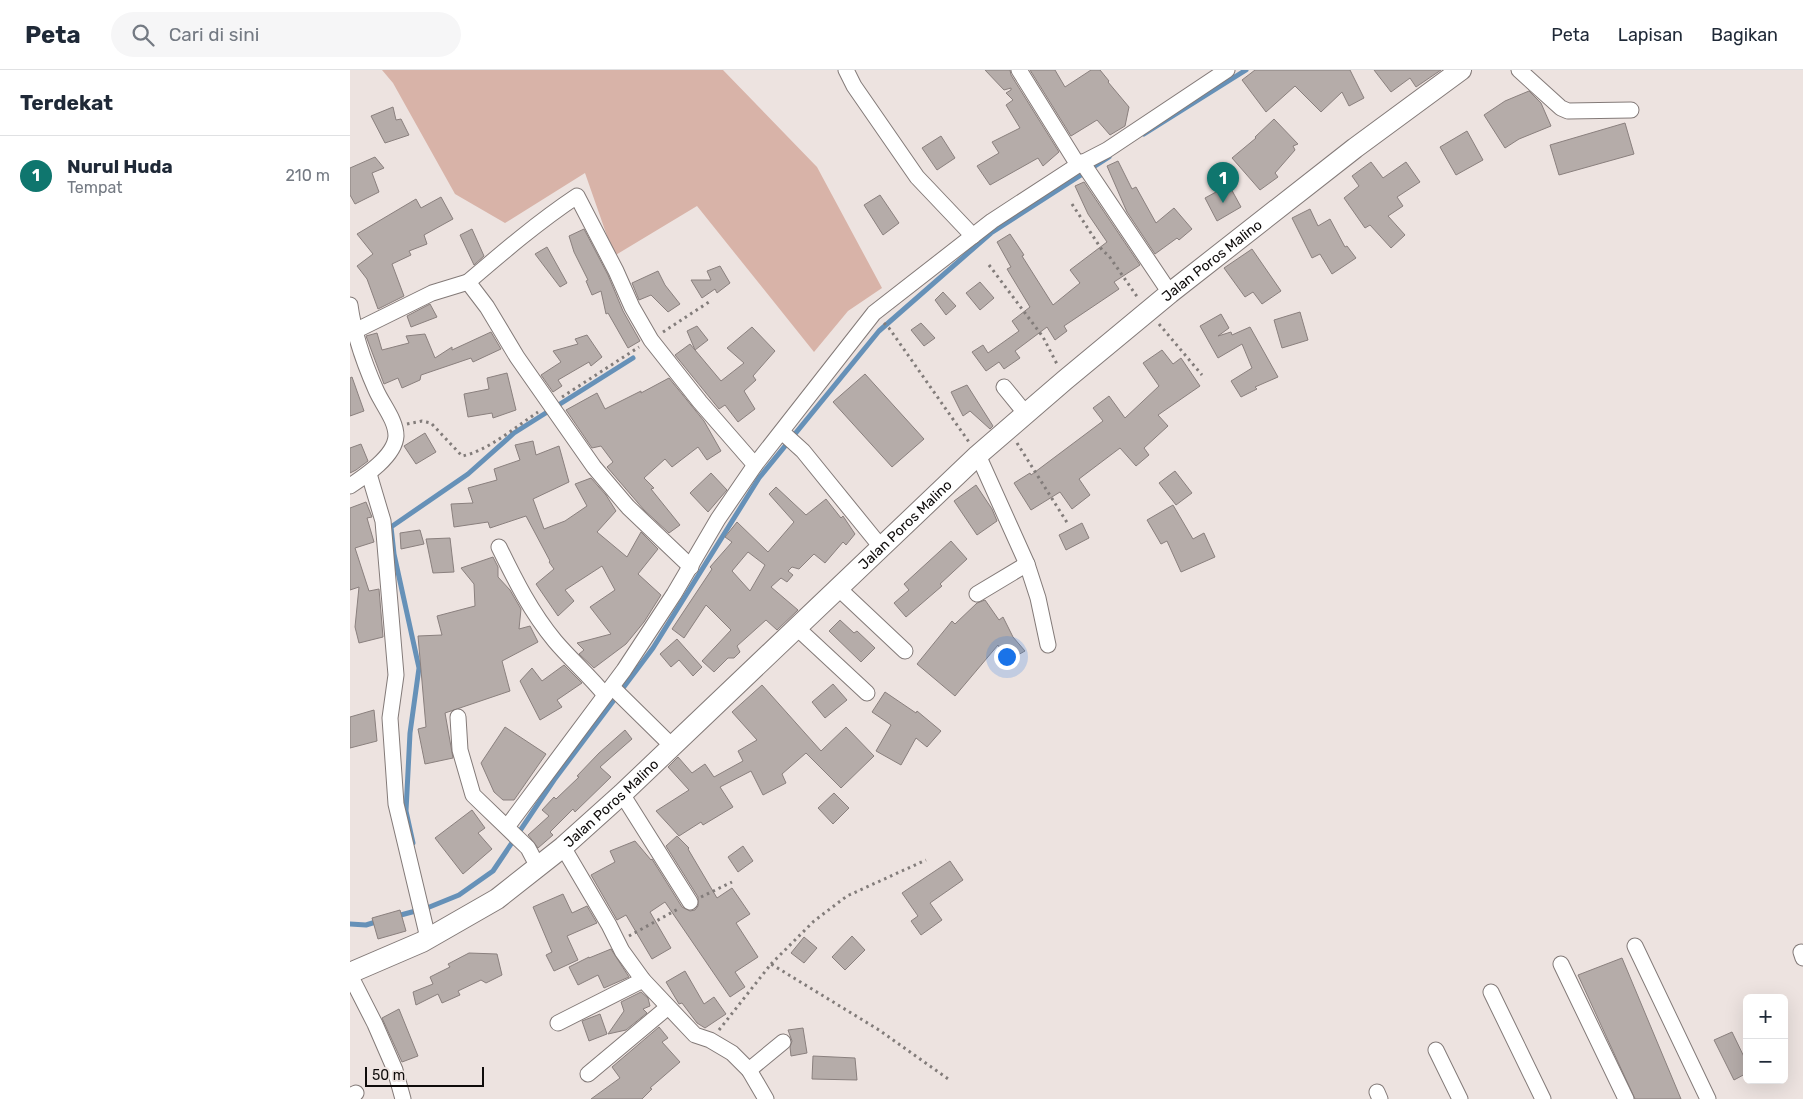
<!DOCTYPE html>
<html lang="id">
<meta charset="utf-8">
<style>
:root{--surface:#fff;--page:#f6f6f7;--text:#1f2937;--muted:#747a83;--line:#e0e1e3;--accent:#0f766e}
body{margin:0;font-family:Rubik,sans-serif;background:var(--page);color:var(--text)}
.controls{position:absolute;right:15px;bottom:15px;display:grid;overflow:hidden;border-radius:8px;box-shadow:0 5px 20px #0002}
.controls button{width:45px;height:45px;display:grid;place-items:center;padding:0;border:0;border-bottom:1px solid var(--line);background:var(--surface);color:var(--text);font:25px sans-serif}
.scale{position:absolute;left:15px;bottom:12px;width:119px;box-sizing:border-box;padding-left:5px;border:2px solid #0f0c0b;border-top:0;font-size:14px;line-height:18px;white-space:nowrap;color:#0f0c0b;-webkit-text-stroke:4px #ede3e0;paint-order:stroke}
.you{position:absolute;left:656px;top:586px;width:18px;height:18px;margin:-12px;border:4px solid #fff;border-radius:50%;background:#1a73e8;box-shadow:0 0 0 8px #1a73e833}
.badge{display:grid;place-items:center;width:32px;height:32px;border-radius:50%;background:var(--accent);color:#fff;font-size:16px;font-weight:700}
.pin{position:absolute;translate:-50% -41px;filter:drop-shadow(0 1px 2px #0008)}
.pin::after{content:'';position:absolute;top:26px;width:18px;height:15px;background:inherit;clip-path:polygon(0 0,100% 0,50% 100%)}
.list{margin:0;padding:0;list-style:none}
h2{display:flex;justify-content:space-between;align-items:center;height:65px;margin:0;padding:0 20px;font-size:21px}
h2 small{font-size:16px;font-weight:400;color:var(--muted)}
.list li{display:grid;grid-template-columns:32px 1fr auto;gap:15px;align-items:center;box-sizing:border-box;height:80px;padding:0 20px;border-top:1px solid var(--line)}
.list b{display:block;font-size:19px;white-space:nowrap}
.list p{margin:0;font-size:16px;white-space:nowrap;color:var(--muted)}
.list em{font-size:16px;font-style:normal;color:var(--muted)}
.icon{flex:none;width:28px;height:28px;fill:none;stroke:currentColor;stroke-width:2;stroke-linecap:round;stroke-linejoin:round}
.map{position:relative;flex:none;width:1453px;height:1029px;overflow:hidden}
header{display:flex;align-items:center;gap:30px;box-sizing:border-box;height:70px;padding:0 25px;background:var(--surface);border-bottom:1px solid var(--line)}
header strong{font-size:24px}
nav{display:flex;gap:28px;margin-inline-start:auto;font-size:18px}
.search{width:350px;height:45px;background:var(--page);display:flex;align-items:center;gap:12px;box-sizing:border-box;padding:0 18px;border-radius:28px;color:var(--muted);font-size:19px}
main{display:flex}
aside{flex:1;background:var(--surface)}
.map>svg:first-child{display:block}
</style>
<header>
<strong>Peta</strong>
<div class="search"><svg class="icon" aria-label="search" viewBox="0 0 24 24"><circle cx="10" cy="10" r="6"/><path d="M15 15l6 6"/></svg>Cari di sini</div>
<nav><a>Peta</a><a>Lapisan</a><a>Bagikan</a></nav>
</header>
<main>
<aside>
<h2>Terdekat<small></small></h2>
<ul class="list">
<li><span class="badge">1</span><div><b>Nurul Huda</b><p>Tempat</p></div><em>210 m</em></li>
</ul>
</aside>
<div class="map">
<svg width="1453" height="1029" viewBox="0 0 1453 1029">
<rect width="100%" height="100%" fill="#ede3e0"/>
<path fill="#d8b3a8" d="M32,0h341l94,97 65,121 -34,23 -34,41 -117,-146 -83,50 -29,-83 -80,50 -50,-29 -62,-111z"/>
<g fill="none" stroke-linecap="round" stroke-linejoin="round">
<g stroke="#6691b8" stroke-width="5">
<path d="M794,64l102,-64"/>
<path d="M63,773l-7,-32 4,-78 9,-65 -25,-114 -3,-27 77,-53 46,-41 119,-75"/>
<path d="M47,846l30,-8 32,-13 34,-24 61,-91 99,-132 106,-170 120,-147 112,-98 118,-76"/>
<path d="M0,854l16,1 13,-4"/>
</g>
</g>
<g fill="#b5aca9" stroke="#8a807e" fill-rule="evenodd">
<path d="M635,0h25l1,5 48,77 -16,14 -5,-8 -48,27 -13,-19 22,-13 -7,-11 28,-14 -14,-23 7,-5 -7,-7 5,-3v-2l-7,2z"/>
<path d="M680,0h25l10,17 26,-17h9l9,11 -1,1 21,25 -4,19 -15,9 -13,-15 -26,16z"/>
<path d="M905,0h95l14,28 -15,8 -7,-14 -21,20 -26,-26 -29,26 -24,-32z"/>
<path d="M1024,0h67l-25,17 -6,-9 -19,14z"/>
<path d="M1179,21l12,12 10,23 -32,13 -14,9 -21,-33 21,-14z"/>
<path d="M43,37l3,13 5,-1 8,16 -24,8 -14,-27z"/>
<path d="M924,49l24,25 -5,2 2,4 -20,23 3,4 -18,13 -28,-32 24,-20 -1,-1z"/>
<path d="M1275,53l9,31 -75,21 -9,-30z"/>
<path d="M1117,61l16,29 -27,15 -16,-28z"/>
<path d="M591,66l14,22 -18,12 -15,-22z"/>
<path d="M25,87l9,11 -12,5 7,19 -24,12 -5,-9v-27z"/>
<path d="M768,91l14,28 4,-2 20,36 18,-15 18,21 -13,11 -2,-2 -22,16 -28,-42 -20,-46z"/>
<path d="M1021,92l12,16 23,-16 14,20 -23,15 6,9 -15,10 17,19 -14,13 -21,-23 -5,3 -21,-30 15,-12 -7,-10z"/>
<path d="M734,112l56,83 -26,17 5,7 -55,37 3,5 -12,9 -8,-13 -32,24 5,7 -16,11 -5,-7 -13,9 -14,-19 11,-7 5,8 31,-22 -7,-10 18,-14 -23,-38 4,-2 -14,-25 13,-8 14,21 -2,1 31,49 27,-22 -10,-13 37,-28 -19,-28 -13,-28z"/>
<path d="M879,115l12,22 -24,14 -12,-23z"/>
<path d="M530,125l19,28 -16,12 -19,-30z"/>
<path d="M91,127l12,22 -29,16 3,9 -18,7 2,4 -19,9 12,32 -26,13 -11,-30 -10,-13 16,-12 -16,-20 59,-35 5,9z"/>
<path d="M960,139l8,17 12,-7 15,28 2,-1 9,12 -24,16 -12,-20 -8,4 -20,-40z"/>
<path d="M122,159l12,27 -10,9 -14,-30z"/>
<path d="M234,159l24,46 15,36 17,30 -12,7 -20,-35 -2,1 -5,-23 -9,4 -6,-14 2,-1 -14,-28 -5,-16z"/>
<path d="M197,177l20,36 -7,4 -25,-33z"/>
<path d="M902,179l29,42 -19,13 -9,-12 -8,5 -21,-29z"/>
<path d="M370,196l10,17 -13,10 -2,-4 -13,9 -11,-18h20l-4,-9z"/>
<path d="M308,201l7,14 15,19 -12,8 -17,-17 -12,5 -7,-17z"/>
<path d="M630,212l14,16 -14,12 -14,-17z"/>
<path d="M593,222l13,14 -10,9 -11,-15z"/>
<path d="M80,234l7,13 -26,10 -4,-11z"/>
<path d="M950,242l8,28 -26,8 -8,-28z"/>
<path d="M871,244l8,14 -11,8 13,-4 1,3 18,-8 28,50 -23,10 2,2 -16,8 -10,-16 21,-13 -10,-24 -24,14 -18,-32z"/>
<path d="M571,253l14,15 -11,8 -13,-16z"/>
<path d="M347,256l11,14 -13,10 26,31 23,-18 -17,-15 25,-21 23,24 -22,25 3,4 -12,11 11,18 -17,13 -13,-17 -6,4 -44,-54 15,-11 5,6 -8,-19z"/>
<path d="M141,262l10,17 -28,13 -2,-4 -50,17 -1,5 -18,8 -4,-10 -14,6 -18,-48 11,-3 5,17 27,-7 -3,-7 19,-2 10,24 17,-11v3z"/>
<path d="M237,265l15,22 -11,9 -2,-4 -31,18 4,6 -9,6 -12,-17 20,-13 -8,-11 25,-7 -3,-5z"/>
<path d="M812,280l11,14 8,-6 19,28 -42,29 10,11 -24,22 5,7 -13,11 -16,-18 -41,31 11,16 -18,14 -12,-17 -29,18 -17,-27 16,-10 1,2 72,-54 -10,-13 16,-12 16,22 34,-32 -16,-23z"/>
<path d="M157,303l9,37 -23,8 -1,-5 -24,4 -4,-23 25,-5 -2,-11z"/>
<path d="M515,304l59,65 -32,28 -59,-65z"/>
<path d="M2,307l12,34 -14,5v-38z"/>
<path d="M319,308l35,43 17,30 -14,9 -9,-13 -26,20 -7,-8 -21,19 10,10 -3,1 29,36 -11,8 -25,-23 -37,-43 6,-5 -12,-16 -9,2 -26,-38 31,-17 8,16 36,-18v2z"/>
<path d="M617,315l26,41 -3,3 -20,-18 -7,5 -12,-24z"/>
<path d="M75,363l11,19 -20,12 -12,-18z"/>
<path d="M183,371l3,14 23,-9 10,36 -36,17 11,30 21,-8 22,-15 -12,-22 16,-6 15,17 10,16 -19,21 30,25 14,-25 17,17 -20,25 23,21 -17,27 -18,22 -32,24 -15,-14 5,-4 -7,-7 34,-9 -21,-27 25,-17 -13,-24 -37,24 9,11 -16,15 -22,-32 18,-15 -5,-7 1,-1 -24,-45 -36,12 -2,-6 -34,5 -3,-23 22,-1 -5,-15 29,-8 -3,-11 26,-9 -5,-15z"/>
<path d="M11,374l7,17 -12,9 -6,3v-25z"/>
<path d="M825,401l17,22 -16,12 -17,-22z"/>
<path d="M361,403l16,17 -19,22 -18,-19z"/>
<path d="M626,415l16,24 5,12 -20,14 -23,-34z"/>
<path d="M426,417l30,28 20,-16 15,19 2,-2 12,18 -9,11 -3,-3 -18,21 -11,-9 -15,15 -7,-2 -4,4 5,4 -6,7 -6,-4 -10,9 27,23 -21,20 -11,-10 -29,26 3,6 -6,6h-6l-14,14 -12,-11 29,-31 -25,-25 -22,33 -12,-9 40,-60 -2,-2 22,-25 -7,-5 12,-15 31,30 26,-30 -25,-28zM398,482l17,13 -15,26 -18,-20z"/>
<path d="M16,432l6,15 -5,1 7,24 -19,6 14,43 10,-2 4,48 -24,6 -4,-16 4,-40 -9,3v-82z"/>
<path d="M823,435l20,34 11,-6 11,24 -34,15 -14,-31 -6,3 -14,-24z"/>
<path d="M732,453l7,15 -23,12 -7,-15z"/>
<path d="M70,460l4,14 -23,5 -1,-16z"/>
<path d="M100,468l4,34 -21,1 -7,-34z"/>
<path d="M601,471l16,18 -27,25 2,2 -36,31 -12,-14 15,-13 -5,-6z"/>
<path d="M143,487l5,10v10l12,13 11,19 -2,20 11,-3 8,16 -36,19 8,30 -65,22 8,45 -28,6 -7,-35 8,-2 -8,-91 24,-1 -5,-19 38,-10 -1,-22 -13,-16z"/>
<path d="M635,530l14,20 4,-3 10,20 12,14 -18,10 -9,-16 -43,51 -38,-32 35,-43 3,3 22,-21z"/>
<path d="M490,550l14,13 3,-2 18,17 -14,14 -32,-31z"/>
<path d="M327,569l25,28 -9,9 -14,-16 -8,7 -11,-13z"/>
<path d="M214,595l18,18 -25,17 5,7 -22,13 -20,-39 12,-13 10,13z"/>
<path d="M483,614l14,16 -22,18 -13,-16z"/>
<path d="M412,615l59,66 25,-24 28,29 -33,32 -35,-35 -24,21 4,9 -23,12 -12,-24 -31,16 13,20 -30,18 -2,-3 -22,14 -23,-25 33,-21 -21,-23 10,-10 14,16 13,-9 9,13 29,-16 -5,-10 19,-11 -25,-28z"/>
<path d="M535,622l31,21 1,-2 24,20 -14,16 -11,-9 -15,27 -25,-14 15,-26 -19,-13z"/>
<path d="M24,640l3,31 -27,7v-31z"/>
<path d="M155,657l41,27 -32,46h-11l-9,-8 -13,-29z"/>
<path d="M275,660l7,9 -32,28 11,10 -36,35 -2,-3 -23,23 3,3 -15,13 -10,-13 21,-19 -7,-6 12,-13 2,2 23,-22 -2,-1 22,-23z"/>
<path d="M484,723l15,15 -16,16 -15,-16z"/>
<path d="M122,740l13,18 -7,5 14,16 -29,25 -28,-36z"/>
<path d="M327,766l12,12 -1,1 29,49 15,-10 18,26 -14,9 22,34 -23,15 10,15 -15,10 -65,-95 -15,10 21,36 -19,11 -26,-44 -9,5 -26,-45 24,-13 -5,-11 25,-10 16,19 1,-1 30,48 8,4 5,-1 3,-4v-9l-32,-51z"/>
<path d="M393,776l10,15 -15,11 -10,-15z"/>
<path d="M600,791l13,19 -33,23 12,17 -21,15 -10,-14 7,-5 -16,-23z"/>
<path d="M213,824l9,19 15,-7 10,17 -30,13 11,24 -24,11 -8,-16 6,-3 -19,-45z"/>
<path d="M50,840l6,21 -28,8 -6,-21z"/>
<path d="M502,866l13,14 -20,20 -13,-13z"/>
<path d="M454,867l13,11 -13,15 -13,-10z"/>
<path d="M261,879l18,28 -25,11 -6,-13 -20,10 -9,-18 20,-10v1z"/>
<path d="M119,883l28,1 5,21 -16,8 -5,-3 -23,11 2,4 -18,8 -4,-9 -22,11 -3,-13 20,-8 -3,-7 20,-10 -2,-3z"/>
<path d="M1272,888l59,141h-46l-57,-124z"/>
<path d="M335,901l19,33 10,-7 12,17 -21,14 -8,-5 -15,-20 -3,1 -13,-22z"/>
<path d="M291,922l7,6 2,8 -7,3 4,4 -21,17 -18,4 16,-23 -3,-9z"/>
<path d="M49,939l19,47 -16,6 -20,-44z"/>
<path d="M250,944l7,20 -18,7 -7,-20z"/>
<path d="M309,957l9,11 -6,4 18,20 -30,26 2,1 -10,10h-51l29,-21 -8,-11z"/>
<path d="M453,958l4,25 -16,3 -1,-9 2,-6 -4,-11z"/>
<path d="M1382,962l15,31v10l-13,7 -20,-40z"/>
<path d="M463,986l42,2 2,22 -45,-1z"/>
</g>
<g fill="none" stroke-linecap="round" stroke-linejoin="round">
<defs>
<g id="minor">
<path d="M496,0l8,16 63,91 56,59"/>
<path d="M669,0l59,95"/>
<path d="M1169,0l42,38 7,3 63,-1"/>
<path d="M732,92l88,131"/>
<path d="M0,235c4,30 14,58 26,85 6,14 20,30 20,46 -1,20 -31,40 -46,50"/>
<path d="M5,261l77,-38 36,-11"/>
<path d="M654,317l22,27"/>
<path d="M432,362l21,19 78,96"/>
<path d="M628,385l49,109 11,34 10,47"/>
<path d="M19,404l14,47 13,154 -6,43 6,86 32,134"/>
<path d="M149,477c16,33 32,65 56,94 16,19 35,35 50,54"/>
<path d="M341,497l-63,-60 -34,-40 -77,-110 -30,-50 -19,-25c35,-30 70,-60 109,-86l39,75 16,36 19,33 49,62 55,63"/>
<path d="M487,517l68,64"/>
<path d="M627,524l50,-30"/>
<path d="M446,557l71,66"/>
<path d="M262,617l60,59"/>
<path d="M108,647l2,33 13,45 55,53 10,19"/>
<path d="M272,724l68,108"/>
<path d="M157,757l117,-157 50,-76 44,-75 37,-54 119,-152 118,-92 86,-56 29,-15 120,-80"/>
<path d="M213,777l46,78 13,26 21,29 52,55 15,5 22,13 17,17 17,29"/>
<path d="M1285,876l73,153"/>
<path d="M1451,882l2,6"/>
<path d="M1211,894l65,135"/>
<path d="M0,905l25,49 20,46 8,29"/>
<path d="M1141,922l52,107"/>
<path d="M208,953l85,-43"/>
<path d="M1086,980l24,49"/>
<path d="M399,1000l34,-28"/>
<path d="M238,1004l80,-67"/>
<path d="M1027,1022l3,7"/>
<path d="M0,1026l6,-3"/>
</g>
<g id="major">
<path id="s1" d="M0,903l72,-31 75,-43 66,-52 59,-53 356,-339 87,-75 105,-87 185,-145 106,-78"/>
</g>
</defs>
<use href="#minor" stroke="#837a78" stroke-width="17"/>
<use href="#major" stroke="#837a78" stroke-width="22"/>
<g stroke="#827c7a" stroke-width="3" stroke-dasharray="2.5 4" stroke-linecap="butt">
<path d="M722,134l30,46 7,6 29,42"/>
<path d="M639,195l54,72 15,29"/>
<path d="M534,253l5,5 80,114"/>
<path d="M809,254l43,51"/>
<path d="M313,262l49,-32"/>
<path d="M212,327l77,-50"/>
<path d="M57,354l15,-3 9,2 31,33c24,-4 55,-30 76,-44"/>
<path d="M667,373l51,81"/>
<path d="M351,827l31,-15"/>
<path d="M279,866l49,-27"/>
<path d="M421,894l43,-43 33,-25 79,-36"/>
<path d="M369,960l52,-66 108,66 72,51"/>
</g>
<use href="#minor" stroke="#fff" stroke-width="15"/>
<use href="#major" stroke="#fff" stroke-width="20"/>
</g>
<g text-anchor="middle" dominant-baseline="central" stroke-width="5" stroke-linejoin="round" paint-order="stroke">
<g font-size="14" fill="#0f0c0b" stroke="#ede3e0">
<text stroke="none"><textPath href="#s1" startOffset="1124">Jalan Poros Malino</textPath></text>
<text stroke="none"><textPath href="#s1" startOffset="719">Jalan Poros Malino</textPath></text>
<text stroke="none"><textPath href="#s1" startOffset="314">Jalan Poros Malino</textPath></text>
</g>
</g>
</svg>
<div class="controls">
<button>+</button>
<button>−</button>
</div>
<div class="scale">50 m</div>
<div class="you"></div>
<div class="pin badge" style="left:873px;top:133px">1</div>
</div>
</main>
